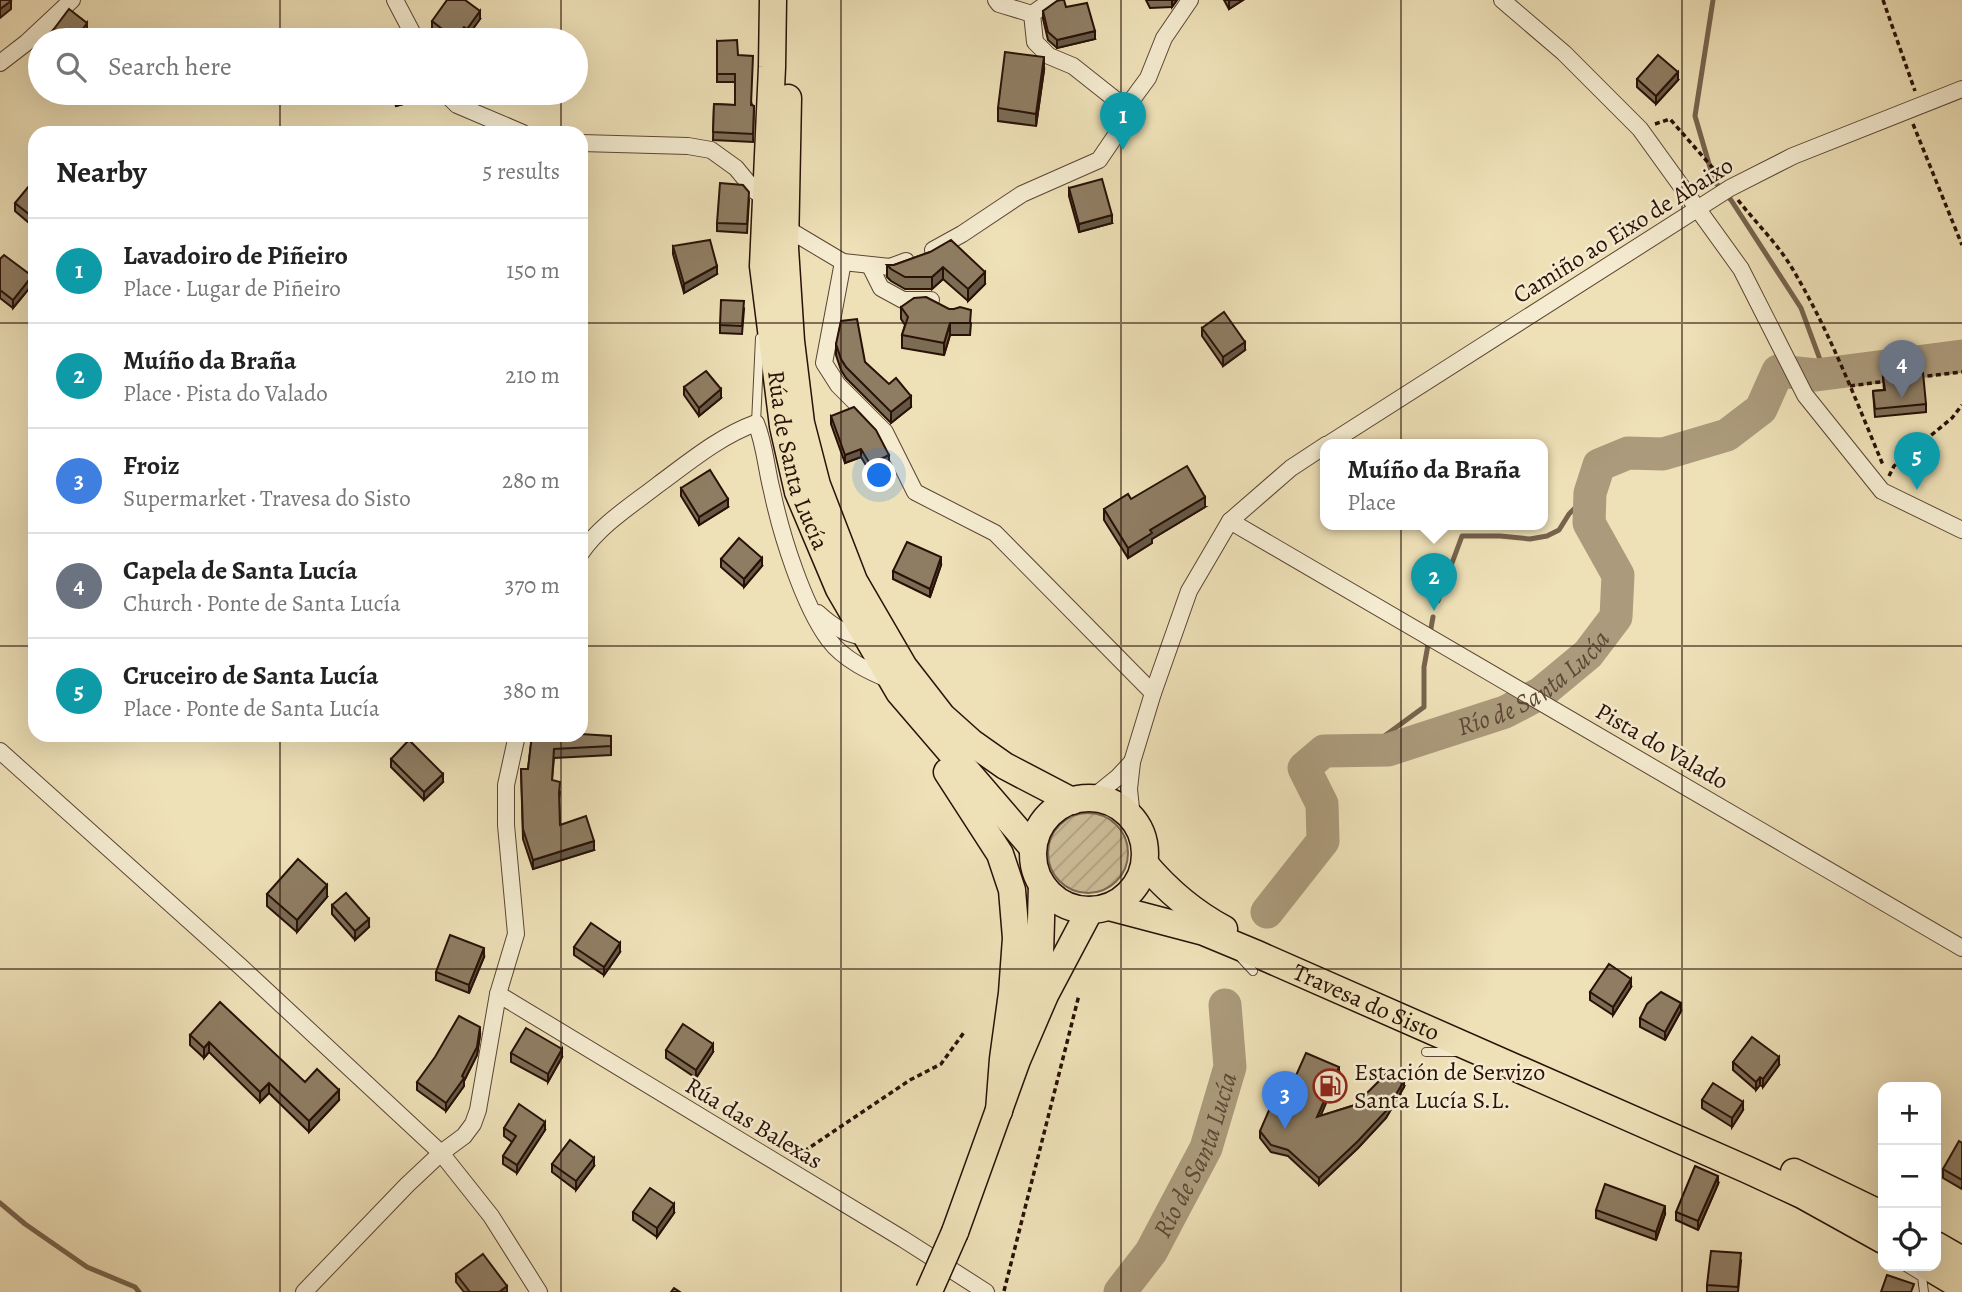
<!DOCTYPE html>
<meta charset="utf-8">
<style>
:root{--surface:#fff;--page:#f6f6f6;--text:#222;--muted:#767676;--line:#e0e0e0;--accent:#1a73e8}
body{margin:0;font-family:Alegreya,serif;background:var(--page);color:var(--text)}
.controls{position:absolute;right:21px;bottom:21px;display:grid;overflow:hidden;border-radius:14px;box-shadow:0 7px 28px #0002}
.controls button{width:63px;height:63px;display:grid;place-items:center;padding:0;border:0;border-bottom:2px solid var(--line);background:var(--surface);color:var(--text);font:35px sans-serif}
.you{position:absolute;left:880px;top:476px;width:24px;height:24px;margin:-18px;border:5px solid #fff;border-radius:50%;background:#1a73e8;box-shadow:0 0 0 10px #1a73e833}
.badge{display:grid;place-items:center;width:46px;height:46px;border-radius:50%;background:var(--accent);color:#fff;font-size:23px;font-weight:700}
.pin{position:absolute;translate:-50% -58px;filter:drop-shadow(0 2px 4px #0008)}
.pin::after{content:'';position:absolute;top:37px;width:24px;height:21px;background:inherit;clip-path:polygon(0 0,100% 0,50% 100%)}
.popup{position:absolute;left:1320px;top:439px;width:228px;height:91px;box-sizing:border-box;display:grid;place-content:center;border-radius:14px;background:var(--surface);filter:drop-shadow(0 2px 5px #0005);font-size:23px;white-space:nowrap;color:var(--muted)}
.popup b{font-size:26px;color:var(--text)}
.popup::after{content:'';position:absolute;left:50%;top:100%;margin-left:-14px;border:14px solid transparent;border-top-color:var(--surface)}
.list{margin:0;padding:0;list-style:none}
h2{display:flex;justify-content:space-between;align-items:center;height:91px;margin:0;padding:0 28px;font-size:30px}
h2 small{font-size:23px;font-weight:400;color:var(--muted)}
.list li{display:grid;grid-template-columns:46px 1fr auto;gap:21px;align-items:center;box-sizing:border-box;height:105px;padding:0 28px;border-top:2px solid var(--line)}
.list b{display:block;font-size:26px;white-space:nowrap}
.list p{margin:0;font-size:23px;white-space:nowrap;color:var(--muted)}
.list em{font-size:23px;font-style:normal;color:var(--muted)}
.icon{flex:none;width:38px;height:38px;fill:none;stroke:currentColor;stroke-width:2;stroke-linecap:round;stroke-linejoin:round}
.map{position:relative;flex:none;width:1962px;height:1292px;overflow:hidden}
.search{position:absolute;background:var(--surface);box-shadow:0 7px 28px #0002;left:28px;top:28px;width:560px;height:77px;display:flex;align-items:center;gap:18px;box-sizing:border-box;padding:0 24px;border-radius:38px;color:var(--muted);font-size:26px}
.panel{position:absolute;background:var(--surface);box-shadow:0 7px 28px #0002;left:28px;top:126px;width:560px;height:616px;border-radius:21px}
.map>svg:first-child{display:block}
</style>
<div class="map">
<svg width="1962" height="1292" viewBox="0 0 1962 1292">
<defs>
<pattern id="garden-furrows" width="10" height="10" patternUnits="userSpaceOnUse" patternTransform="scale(1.75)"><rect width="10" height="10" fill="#cdbd99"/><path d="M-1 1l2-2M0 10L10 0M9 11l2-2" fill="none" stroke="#b0a182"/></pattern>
</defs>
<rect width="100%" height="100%" fill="#eee0b7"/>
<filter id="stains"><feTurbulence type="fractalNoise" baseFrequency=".00286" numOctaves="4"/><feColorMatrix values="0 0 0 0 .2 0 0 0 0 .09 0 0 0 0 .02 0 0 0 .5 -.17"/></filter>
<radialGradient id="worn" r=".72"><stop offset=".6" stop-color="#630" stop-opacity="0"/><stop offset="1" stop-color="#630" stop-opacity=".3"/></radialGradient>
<circle fill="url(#garden-furrows)" stroke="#7b6750" stroke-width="2" cx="1088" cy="853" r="40"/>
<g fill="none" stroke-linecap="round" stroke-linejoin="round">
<g stroke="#77634d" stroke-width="5">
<path d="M1713,0l-18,116 19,65 17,19 70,108 24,65"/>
<path d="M1438,601l24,-65h38l30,3 17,-3 12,-6 10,-16 21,-21"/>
<path d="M1364,751l60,-44v-40l9,-50"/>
<path d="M0,1203l25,21 62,43 48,20 4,5"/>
</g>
<g stroke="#ab9a7b" stroke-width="33">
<path id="s1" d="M1267,912l56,-71 -1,-37 -18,-36 20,-17 64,-1 117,-38 36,-19 47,-39 28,-37 2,-42 -29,-52 1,-30 9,-28 29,-12 35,1 64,-19 34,-26 17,-38 38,4 146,-19"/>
<path id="s2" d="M1120,1292l31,-40 55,-104 24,-81 -5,-62"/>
</g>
<defs>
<g id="service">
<path d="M756,423l4,-85"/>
<path d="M1241,958l12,13"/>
<path d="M1426,1052h29"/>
<path d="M1904,1266l18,11 2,15"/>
</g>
<g id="minor">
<path d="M395,0l21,40"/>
<path d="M996,0l3,4 33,10 20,-14"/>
<path d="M1502,0l62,53 76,76 101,140 64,126 77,96 80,39"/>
<path d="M1032,14l3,28 14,14 24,10 53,42"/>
<path d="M0,63l26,-20 46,-43"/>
<path d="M445,93l12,12 66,28"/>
<path d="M581,143l107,3 23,4 25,18 19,23 11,8"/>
<path d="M786,228l57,34 47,5 16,-6"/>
<path d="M933,250l29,-16 60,-40 77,-34 19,-28 8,-24 22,-30 16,-40 26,-38"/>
<path d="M843,262l-19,101 14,22 47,47 30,60 80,41 158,160"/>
<path d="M870,266l11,22 22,12h28"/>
<path d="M1327,445l403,-257 63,-32 169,-67"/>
<path d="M1230,521l732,427"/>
<path d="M581,553c19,-28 51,-48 78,-69 30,-22 61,-48 97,-61 9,22 10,45 16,68 9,43 31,114 57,149 15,20 41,32 63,41"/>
<path d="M818,613c15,14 30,23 51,24"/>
<path d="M0,751l241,216 200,186 50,63 48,76"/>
<path d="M1092,798l26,-21 14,-15"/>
<path d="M1132,818l-3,-29 3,-27 21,-69 36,-102 41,-70 61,-53 35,-23"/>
<path d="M498,994l405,245 83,53"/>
<path d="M304,1292l103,-107 34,-32 23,-17 9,-12 5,-14 20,-116 18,-60 -10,-109v-40l11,-50"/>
</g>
<g id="trunk">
<path id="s3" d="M773,0l-1,67 -9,199 20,160 15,66 41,97 60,103 134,156"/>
<path d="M788,98l-3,150 6,93 10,82 16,62 37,96 50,86 38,49 29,26 34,24 67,35"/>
<path d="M947,772l53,82 12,36 4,48 -4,55 -9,66 -4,52"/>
<circle cx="1089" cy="854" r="56"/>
<path d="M1145,864c22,26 49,49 79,65"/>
<path id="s4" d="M1109,907l95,25 53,22 491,216 54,25 81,45"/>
<path d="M1029,1005l11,-50 2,-70"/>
<path d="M1794,1172l89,43"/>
<path d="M955,1232l62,-172 28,-65 45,-85"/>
<path d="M1936,1245l26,15"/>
<path d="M1927,1266l35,21"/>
</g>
</defs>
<use href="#service" stroke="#5a4533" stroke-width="10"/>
<use href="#minor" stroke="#5a4533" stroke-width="18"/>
<use href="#trunk" stroke="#291107" stroke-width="29"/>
<g stroke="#291107" stroke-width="3.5" stroke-dasharray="5 3.5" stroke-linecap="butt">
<path d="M1883,0l32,91"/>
<path d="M1655,124l15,-5 49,56"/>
<path d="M1913,124l49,121"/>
<path d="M1738,200c18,23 39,43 54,68 37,62 63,130 91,197"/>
<path d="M1919,377l43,-5"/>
<path d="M1850,386l37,-5"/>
<path d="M1889,476l5,-10 58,-48 10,-13"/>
<path d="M797,1156l113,-76 31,-16 24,-33"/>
<path d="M1004,1291l75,-296"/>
</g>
<use href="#service" stroke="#f4ebd0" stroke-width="8"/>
<use href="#minor" stroke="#f4ebd0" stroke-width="16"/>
<use href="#trunk" stroke="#eee0b7" stroke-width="26"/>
<defs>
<path id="trunk-bridge" d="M929,1291l26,-59"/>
</defs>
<use href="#trunk-bridge" stroke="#291107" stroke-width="29" stroke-linecap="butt"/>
<use href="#trunk-bridge" stroke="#eee0b7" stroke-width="26"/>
</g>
<g fill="#7b6c55" stroke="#291107" stroke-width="2">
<path d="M1146,0h31l-5,7 -22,1z"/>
<path d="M1224,0h19l-14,9z"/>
<path d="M1066,7l29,32 -38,9 -9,-8 -5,-21v-8z"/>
<path d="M480,19l-13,18 -3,-2 -4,5h-14l-14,-10v-9z"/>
<path d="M717,41l21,14 14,50 2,1 -1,36 -40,-2 1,-36 21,1v-23h-18z"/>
<path d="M1044,70l-8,56 -38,-5v-13z"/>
<path d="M1637,79l41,1 -22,24 -19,-17z"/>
<path d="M392,93h34v5l-30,8z"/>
<path d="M35,182v46l-20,-17v-8z"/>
<path d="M1069,188l43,35 -33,9 -10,-36z"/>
<path d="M749,200l-2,33 -30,-2v-8z"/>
<path d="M673,246l44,28 -33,19 -11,-39z"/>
<path d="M930,252l55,32 -17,17 -25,-22 -11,10h-27l-14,-8 -4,-4v-12h7z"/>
<path d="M0,259l32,26 -19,23 -13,-10z"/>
<path d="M901,307l70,16 -1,12h-20l-6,20 -42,-7v-13l3,-10 -4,-6z"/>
<path d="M744,309l-2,25 -22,-1v-8z"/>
<path d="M1202,328l43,22 -22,16 -21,-30z"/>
<path d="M836,344l29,18 46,45 -20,16 -45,-45 -5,-8 -5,-15z"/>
<path d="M1883,377l43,27v8l-51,5 -2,-26 11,-1z"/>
<path d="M684,387l37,11 -22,18 -15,-21z"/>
<path d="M831,416l58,47 -19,9 -9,-15 -16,6 -14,-39z"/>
<path d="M681,488l47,19 -29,18 -18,-29z"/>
<path d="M1205,507l-53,32v4l-24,15 -24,-38v-11z"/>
<path d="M721,559l41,7 -18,21 -23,-20z"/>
<path d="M941,565l-11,32 -37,-18v-8z"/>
<path d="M532,735l79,1v19l-57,3 -2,22 8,12 -1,8 1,25 34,25 -61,19 -10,-30 -2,-70h7z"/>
<path d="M391,759l52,23 -19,18 -33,-33z"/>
<path d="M267,894l60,3 -30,35 -30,-26z"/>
<path d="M332,905l37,22 -14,13 -23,-26z"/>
<path d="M574,947l46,5 -16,23 -30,-20z"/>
<path d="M484,957l-15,36 -33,-13v-8z"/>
<path d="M1631,987l-18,28 -23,-15v-8z"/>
<path d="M1681,1011l-16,29 -25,-13v-9z"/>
<path d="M190,1035l115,47 34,18 -30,32 -40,-39 -9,9 -51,-50 -5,6 -14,-13z"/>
<path d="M480,1035l-3,20 -13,26v5l-18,25 -29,-21v-8z"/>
<path d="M666,1050l47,2 -17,26 -30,-20z"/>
<path d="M511,1053l51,4 -14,25 -37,-20z"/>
<path d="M1733,1062l46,3 -16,22 -3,-2 -4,5 -23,-20z"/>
<path d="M1339,1073l-19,43 35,-11 49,-18 -18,31 -28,30 -39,37 -31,-29 -17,-4 -11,-14v-7l26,-33z"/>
<path d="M1702,1100l41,10 -11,17 -30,-19z"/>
<path d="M504,1128l41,2 -28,43 -14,-9v-8l9,-14 -8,-6z"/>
<path d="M1962,1143v46l-19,-11v-9z"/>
<path d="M552,1164l42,2 -18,24 -24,-18z"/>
<path d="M1718,1184l-20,46 -22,-10v-8z"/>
<path d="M1596,1210l69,4 -9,26 -60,-22z"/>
<path d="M633,1212l41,1 -17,24 -24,-17z"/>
<path d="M1741,1261l-3,31h-31v-7z"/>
<path d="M456,1274l51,18h-43l-8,-10z"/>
</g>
<g fill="#645845" stroke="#291107" stroke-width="2">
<path d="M1172,0h5l-5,7z"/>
<path d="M1231,0h12l-14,9v-8z"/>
<path d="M11,1v8l-11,9v-9z"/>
<path d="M480,11v8l-13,18v-8z"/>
<path d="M87,23v8l-6,9h-6z"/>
<path d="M464,27v8l-4,5h-5z"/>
<path d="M1095,31v8l-38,9v-8z"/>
<path d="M1044,57v13l-8,56v-12z"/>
<path d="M1678,72v8l-22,24v-8z"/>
<path d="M414,93h12v5l-30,8v-8z"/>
<path d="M1112,215v8l-33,9v-8z"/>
<path d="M717,266v8l-33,19v-9z"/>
<path d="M943,267v12l-11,10v-12z"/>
<path d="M985,272v12l-17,17v-12z"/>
<path d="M32,276v9l-19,23v-8z"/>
<path d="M950,323v12l-6,20v-12z"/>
<path d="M1245,342v8l-22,16v-9z"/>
<path d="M721,389v9l-22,18v-8z"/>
<path d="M911,396v11l-20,16v-11z"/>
<path d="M861,449v8l-16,6v-8z"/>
<path d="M889,455v8l-19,9v-8z"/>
<path d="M1205,497v10l-53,32v4l-24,15v-10l22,-18z"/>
<path d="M728,499v8l-29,18v-8z"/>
<path d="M941,557v8l-11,32v-8z"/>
<path d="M762,558v8l-18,21v-8z"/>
<path d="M443,774v8l-19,18v-8z"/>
<path d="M594,841v9l-61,19v-9z"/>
<path d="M327,885v12l-30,35v-12z"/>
<path d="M369,919v8l-14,13v-9z"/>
<path d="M620,943v9l-16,23v-8z"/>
<path d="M484,948v9l-15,36v-8z"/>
<path d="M1631,979v8l-18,28v-8z"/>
<path d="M1681,1003v8l-16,29v-8z"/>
<path d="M480,1027v8l-3,20 -13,26v5l-18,25v-8l16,-27z"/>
<path d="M209,1042v10l-5,6v-10z"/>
<path d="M713,1044v8l-17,26v-8z"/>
<path d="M562,1049v8l-14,25v-8z"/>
<path d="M1779,1057v8l-16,22v-8z"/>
<path d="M1339,1067v6l-22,51v-7z"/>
<path d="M1760,1077v8l-4,5v-8z"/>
<path d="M1404,1081v6l-18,31 -28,30 -39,37v-7z"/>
<path d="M269,1083v10l-9,9v-10z"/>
<path d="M339,1090v10l-30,32v-11z"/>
<path d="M1743,1102v8l-11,17v-9z"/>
<path d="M545,1122v8l-28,43v-8z"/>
<path d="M594,1158v8l-18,24v-9z"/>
<path d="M1718,1176v8l-20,46v-9z"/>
<path d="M674,1204v9l-17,24v-9z"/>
<path d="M1665,1206v8l-9,26v-8z"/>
<path d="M507,1286v6h-8z"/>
</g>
<g fill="#8f7d63" stroke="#291107" stroke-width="2">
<path d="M0,0h10l1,1 -11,8z"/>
<path d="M447,0h18l15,11 -13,18 -3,-2 -9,12 -23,-18z"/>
<path d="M1061,0h3l2,7 21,-4 8,28 -38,9 -9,-8 -5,-21 14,-10z"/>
<path d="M69,9l18,14 -12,17h-23l-4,-3z"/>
<path d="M339,29l1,11h-34v-9z"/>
<path d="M737,40l1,15 15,1 -2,49 3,1 -1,28 -40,-2 1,-28 21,1v-31h-18v-33z"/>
<path d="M1005,52l39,5 -8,57 -38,-6z"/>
<path d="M1658,55l20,17 -22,24 -19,-17z"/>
<path d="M395,93h19l-18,5z"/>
<path d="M1102,179l10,36 -33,9 -10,-36z"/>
<path d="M33,181l2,1v37l-20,-16z"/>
<path d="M720,183l23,2 6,7 -2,32 -30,-1z"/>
<path d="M710,240l7,26 -33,18 -11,-38z"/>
<path d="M951,240l34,32 -17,17 -25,-22 -11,10h-27l-14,-8 -4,-4h7l36,-13z"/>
<path d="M4,255l28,21 -19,24 -13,-10v-31z"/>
<path d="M926,297l23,12h5l6,-2 11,3 -1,13h-20l-6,20 -42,-8 6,-18 -7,-10 13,-9z"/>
<path d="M721,300l23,1 -2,25 -22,-1z"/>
<path d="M1224,312l21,30 -22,15 -21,-29z"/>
<path d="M857,319l8,43 24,22 7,-6 15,18 -20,16 -45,-45 -5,-8 -5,-15 5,-23z"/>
<path d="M706,371l15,18 -22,19 -15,-21z"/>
<path d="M1923,373l3,31 -51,5 -2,-18 12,-1 -2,-13z"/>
<path d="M854,407l22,23 13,25 -19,9 -9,-15 -16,6 -14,-39z"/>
<path d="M1187,466l18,31 -55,33 2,3 -24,15 -24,-39 24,-15 3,5z"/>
<path d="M710,470l18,29 -29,18 -18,-29z"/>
<path d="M739,538l23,20 -18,21 -23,-20z"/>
<path d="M907,542l34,15 -11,32 -37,-18z"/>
<path d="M581,734l30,2v10l-57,3 -2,31 8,2 -1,11 1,32 26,-9 8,25 -61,19 -10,-31 -2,-60h7l4,-34h49z"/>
<path d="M409,740l34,34 -19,18 -33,-33z"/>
<path d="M298,859l29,26 -30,35 -30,-26z"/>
<path d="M346,893l23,26 -14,12 -23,-26z"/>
<path d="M591,923l29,20 -16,24 -30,-20z"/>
<path d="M450,935l34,13 -15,37 -33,-13z"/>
<path d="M1609,964l22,15 -18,28 -23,-15z"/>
<path d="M1661,992l20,11 -16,29 -25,-14 7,-14z"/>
<path d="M220,1002l85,80 12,-13 22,21 -30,31 -40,-38 -9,9 -51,-50 -5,6 -14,-13z"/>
<path d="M459,1016l21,11 -3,20 -15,29 2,2 -18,25 -29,-21 18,-25z"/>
<path d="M683,1024l30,20 -17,26 -30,-20z"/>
<path d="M526,1028l36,21 -14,25 -37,-21z"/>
<path d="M1752,1037l27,20 -16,22 -3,-2 -4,5 -23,-20z"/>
<path d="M1306,1053l33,14 -22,50 38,-12 33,-33 16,9 -18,30 -28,30 -39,37 -31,-28 -17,-5 -11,-14 16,-37 10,4z"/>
<path d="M1713,1083l30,19 -11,16 -30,-18z"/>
<path d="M519,1104l26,18 -28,43 -14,-9 13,-20 -12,-8z"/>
<path d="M570,1140l24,18 -18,23 -24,-17z"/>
<path d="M1959,1141l3,2v37l-19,-11z"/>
<path d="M1695,1166l23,10 -20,45 -22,-9z"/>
<path d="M1605,1184l60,22 -9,26 -60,-22z"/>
<path d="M650,1188l24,16 -17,24 -24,-16z"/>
<path d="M1711,1251l30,2 -3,34 -31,-2z"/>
<path d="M483,1254l24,32 -8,6h-29l-14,-18z"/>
<path d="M1887,1275l27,9 -3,8h-30z"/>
<path d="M674,1288l6,4h-9z"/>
</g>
<path fill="none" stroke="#291107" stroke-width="2" stroke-opacity="0.55" d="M280,0v40M561,0v40M841,0v1292M1121,0v1292M1401,0v1292M1682,0v1292M280,93v40M561,93v40M0,323h35M581,323h1381M0,646h35M581,646h1381M280,735v557M561,735v557M0,969h1962"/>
<defs>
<symbol id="fuel-ring" viewBox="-11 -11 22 22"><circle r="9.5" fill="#f4ebd0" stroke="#8f2418" stroke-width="1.5"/><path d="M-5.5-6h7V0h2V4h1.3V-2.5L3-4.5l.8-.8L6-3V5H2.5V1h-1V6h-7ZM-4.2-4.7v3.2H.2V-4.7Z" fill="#8f2418"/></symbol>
</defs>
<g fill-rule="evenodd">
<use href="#fuel-ring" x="1311" y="1067" width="38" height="38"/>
</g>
<g text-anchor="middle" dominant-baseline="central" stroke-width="5" stroke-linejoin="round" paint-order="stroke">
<g font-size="24" fill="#291107" stroke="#f4ebd0">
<text transform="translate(1623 230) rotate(-32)">Camiño ao Eixo de Abaixo</text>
<text stroke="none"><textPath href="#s3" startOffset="464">Rúa de Santa Lucía</textPath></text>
<text transform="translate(1662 746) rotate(30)">Pista do Valado</text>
<text stroke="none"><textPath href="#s4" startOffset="275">Travesa do Sisto</textPath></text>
<text transform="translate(754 1123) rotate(31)">Rúa das Balexas</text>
</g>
<g font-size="24" fill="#291107" stroke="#f4ebd0" text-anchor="start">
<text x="1354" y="1072">Estación de Servizo<tspan x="1354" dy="28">Santa Lucía S.L.</tspan></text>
</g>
<g font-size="26" font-style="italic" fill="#5d4835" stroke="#f4ebd0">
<text stroke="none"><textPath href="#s1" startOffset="420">Río de Santa Lucía</textPath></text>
<text stroke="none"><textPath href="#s2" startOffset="158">Río de Santa Lucía</textPath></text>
</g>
</g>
<rect width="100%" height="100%" filter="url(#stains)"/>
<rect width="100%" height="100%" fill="url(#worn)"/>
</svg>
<div class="controls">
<button>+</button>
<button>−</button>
<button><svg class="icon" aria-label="locate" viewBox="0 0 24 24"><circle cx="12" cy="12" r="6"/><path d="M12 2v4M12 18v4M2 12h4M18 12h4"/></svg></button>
</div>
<div class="you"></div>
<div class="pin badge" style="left:1123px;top:150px;background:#0f9aa8">1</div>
<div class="pin badge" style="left:1434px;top:611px;background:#0f9aa8">2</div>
<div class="popup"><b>Muíño da Braña</b>Place</div>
<div class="pin badge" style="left:1285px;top:1129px;background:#3f7fe0">3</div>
<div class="pin badge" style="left:1902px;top:398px;background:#6b7280">4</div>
<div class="pin badge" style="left:1917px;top:490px;background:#0f9aa8">5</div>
<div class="search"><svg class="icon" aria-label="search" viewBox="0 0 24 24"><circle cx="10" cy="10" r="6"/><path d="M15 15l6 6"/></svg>Search here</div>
<section class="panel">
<h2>Nearby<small>5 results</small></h2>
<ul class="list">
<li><span class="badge" style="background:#0f9aa8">1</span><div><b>Lavadoiro de Piñeiro</b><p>Place · Lugar de Piñeiro</p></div><em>150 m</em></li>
<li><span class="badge" style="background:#0f9aa8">2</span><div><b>Muíño da Braña</b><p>Place · Pista do Valado</p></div><em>210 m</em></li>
<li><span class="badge" style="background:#3f7fe0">3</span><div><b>Froiz</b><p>Supermarket · Travesa do Sisto</p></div><em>280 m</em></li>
<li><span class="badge" style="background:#6b7280">4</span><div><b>Capela de Santa Lucía</b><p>Church · Ponte de Santa Lucía</p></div><em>370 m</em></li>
<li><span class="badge" style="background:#0f9aa8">5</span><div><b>Cruceiro de Santa Lucía</b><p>Place · Ponte de Santa Lucía</p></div><em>380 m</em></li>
</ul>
</section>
</div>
